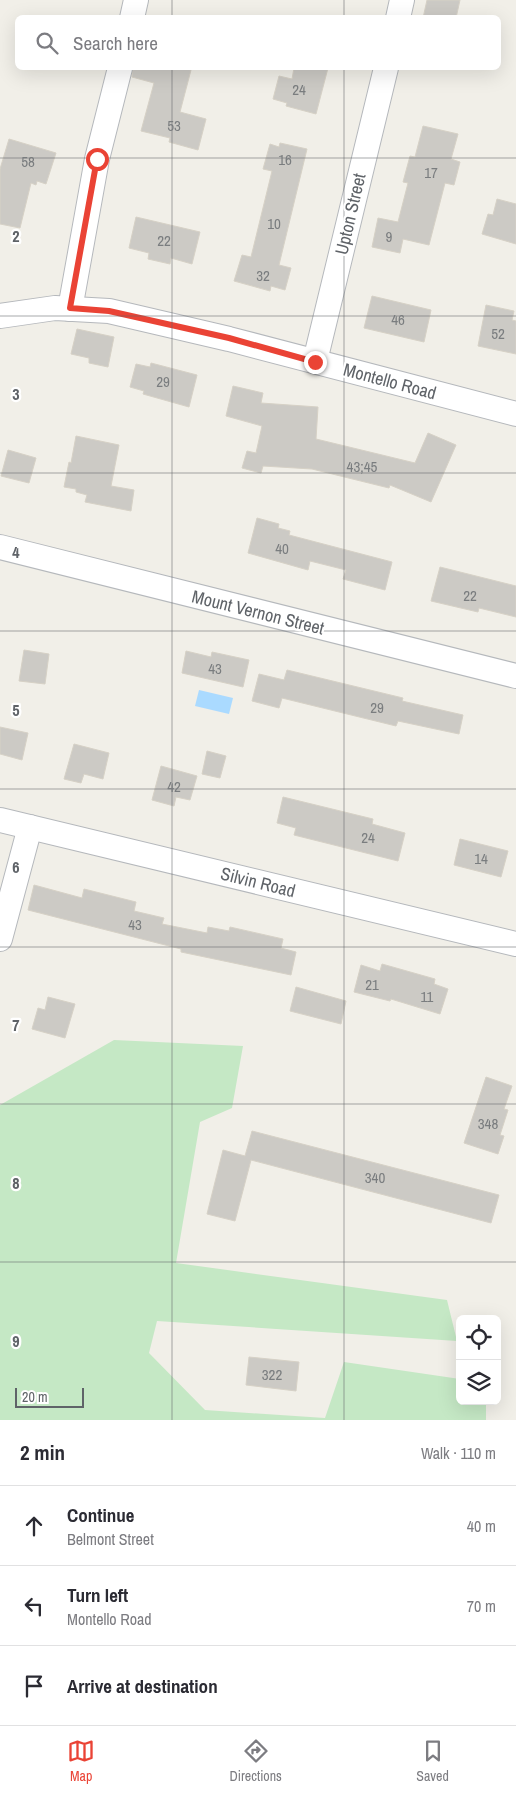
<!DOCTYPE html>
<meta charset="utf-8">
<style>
:root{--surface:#fff;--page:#f7f7f7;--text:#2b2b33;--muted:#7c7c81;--line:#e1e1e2;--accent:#ea4335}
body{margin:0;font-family:"Archivo Narrow",sans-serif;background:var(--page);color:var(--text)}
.controls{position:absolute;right:15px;bottom:15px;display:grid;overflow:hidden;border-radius:8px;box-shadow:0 5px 20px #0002}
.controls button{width:45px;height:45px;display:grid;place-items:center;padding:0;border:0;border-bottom:1px solid var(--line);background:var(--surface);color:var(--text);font:25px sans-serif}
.scale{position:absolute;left:15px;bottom:12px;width:69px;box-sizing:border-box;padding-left:5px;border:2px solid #5f6368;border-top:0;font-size:14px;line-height:18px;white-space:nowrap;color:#5f6368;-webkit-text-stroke:4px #fff;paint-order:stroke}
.stop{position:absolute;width:15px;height:15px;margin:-11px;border:4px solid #ea4335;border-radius:50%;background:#fff}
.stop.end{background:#ea4335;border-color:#fff;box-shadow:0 1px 5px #0008}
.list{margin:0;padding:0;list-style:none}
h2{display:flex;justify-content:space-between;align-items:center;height:65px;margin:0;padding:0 20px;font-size:21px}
h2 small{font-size:16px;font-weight:400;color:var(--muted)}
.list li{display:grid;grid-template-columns:32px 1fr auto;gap:15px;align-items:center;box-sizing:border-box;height:80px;padding:0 20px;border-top:1px solid var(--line)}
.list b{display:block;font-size:19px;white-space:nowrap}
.list p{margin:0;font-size:16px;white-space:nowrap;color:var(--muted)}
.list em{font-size:16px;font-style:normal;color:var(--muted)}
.icon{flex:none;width:28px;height:28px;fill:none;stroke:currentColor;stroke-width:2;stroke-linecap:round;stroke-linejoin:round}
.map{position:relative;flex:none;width:516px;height:1420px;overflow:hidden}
.search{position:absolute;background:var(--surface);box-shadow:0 5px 20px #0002;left:15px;right:15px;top:15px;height:55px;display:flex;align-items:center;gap:12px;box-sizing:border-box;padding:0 18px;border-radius:8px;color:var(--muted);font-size:19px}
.sheet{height:305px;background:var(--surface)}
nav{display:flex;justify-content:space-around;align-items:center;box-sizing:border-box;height:70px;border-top:1px solid var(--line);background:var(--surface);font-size:14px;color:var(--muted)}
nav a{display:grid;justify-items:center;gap:2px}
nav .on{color:var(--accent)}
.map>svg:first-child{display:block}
</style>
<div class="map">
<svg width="516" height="1420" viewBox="0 0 516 1420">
<rect width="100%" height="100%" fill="#f1efe8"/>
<path fill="#c5e8c5" d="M114,1040l129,6 -11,62 -32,14 -24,141 271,37 10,41 -300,-20 -8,32 56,57 120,8 19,-56 116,17v22h26v19h-486v-315z"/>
<path fill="#aadaff" d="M199,690l34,8 -4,16 -34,-8z"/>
<g fill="#cccac5" stroke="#d6d1c6">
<path d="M427,0h33l-4,18h-33z"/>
<path d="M133,68h47l11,2 -11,42 26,7 -8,31 -29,-8 1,-4 -29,-7 13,-48 -22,-6z"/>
<path d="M294,68h34l-12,46 -30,-8 1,-3 -14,-4 6,-23 13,3z"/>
<path d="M423,126l35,8 -7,25 9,3 -6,23 -9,-2 -16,62 -26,-6 -3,14 -28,-6 6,-29 20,4 10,-39 -5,-1 7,-26 5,1z"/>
<path d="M9,139l47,14 -10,31 -9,-3 -1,4 -5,-2 -11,45 -20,-4v-55z"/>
<path d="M280,143l27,6 -28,116 12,3 -6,22 -14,-4 -1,5 -36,-10 8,-26 9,2 21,-86 -9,-2 7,-25 9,3z"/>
<path d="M497,199l19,5v40l-34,-10 6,-20 5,1z"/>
<path d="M136,217l64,15 -8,32 -21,-6 -1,6 -22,-5 1,-6 -20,-5z"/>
<path d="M372,296l59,14 -7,32 -60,-14z"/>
<path d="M486,305l28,6 -2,9 4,1v33l-38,-8z"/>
<path d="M77,329l37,8 -6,30 -19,-4v-5l-18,-4z"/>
<path d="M151,363l46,12 -8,32 -46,-13 1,-3 -14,-4 6,-23 14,3z"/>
<path d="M233,386l30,7 -2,10 57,4 -2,32 99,24 13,-30 28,12 -25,57 -41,-17 -1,3 -77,-19 -49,-3 -2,7 -19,-5 5,-17 9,2 6,-27 -36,-10z"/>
<path d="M76,436l43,9 -8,41 23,4 -3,21 -46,-9 2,-7 -11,-3v-3l-12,-2 5,-25 2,1z"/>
<path d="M8,450l28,8 -7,25 -28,-7z"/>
<path d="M257,518l22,6 -1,4 12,3 -1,4 103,27 -7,28 -42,-11 3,-9 -36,-9 -2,9 -60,-17z"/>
<path d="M440,567l76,19v31l-37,-9 -1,4 -47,-11z"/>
<path d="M24,650l25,4 -4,30 -26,-3z"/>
<path d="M186,651l25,6 1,-5 37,8 -6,27 -61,-14z"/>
<path d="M287,670l116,28 -1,3 61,14 -4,19 -61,-13 -2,5 -114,-28 -3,10 -27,-7 7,-27 25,6z"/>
<path d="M0,727l28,6 -6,27 -22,-6z"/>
<path d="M74,744l35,9 -6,26 -19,-5 -3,9 -17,-4z"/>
<path d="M207,751l19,5 -6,22 -18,-4z"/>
<path d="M161,766l36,10 -7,24 -14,-3 -2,9 -22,-6z"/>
<path d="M283,797l90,22 -1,5 33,9 -7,28 -104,-26 2,-7 -19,-5z"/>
<path d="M460,839l48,12 -7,26 -47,-12z"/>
<path d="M34,885l48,13 2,-9 52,13 -2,9 30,7 -2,6 45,9 1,-6 21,4 1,-4 53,12 -2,9 15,4 -5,23 -110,-23v-3l-153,-39z"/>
<path d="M382,964l53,15 -1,5 14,5 -8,25 -49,-15 -1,2 -36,-9 7,-27 19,6z"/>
<path d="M296,987l50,14 -5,23 -51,-13z"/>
<path d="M48,997l27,7 -10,34 -33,-9 6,-21 7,2z"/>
<path d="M486,1077l26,9 -8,23 4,1 -8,25 4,1 -6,18 -34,-11z"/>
<path d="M252,1131l247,64 -8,28 -240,-63 -16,61 -28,-7 16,-64 22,6z"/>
<path d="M249,1357l50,5 -3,29 -50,-6z"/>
</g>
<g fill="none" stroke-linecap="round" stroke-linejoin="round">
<defs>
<g id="minor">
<path d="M132,18l4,-18"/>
<path d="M398,18l4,-18"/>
<path d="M70,309l27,-150 23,-91"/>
<path d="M0,316l55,-8 54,3 120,28 287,75"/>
<path d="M315,361l71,-293"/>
<path d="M0,547l516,129"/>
<path d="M0,820l516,124"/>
<path d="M0,939l30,-112"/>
</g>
</defs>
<use href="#minor" stroke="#b5b8bc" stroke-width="26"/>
<use href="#minor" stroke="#fff" stroke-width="24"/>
</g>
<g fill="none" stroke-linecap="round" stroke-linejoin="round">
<path stroke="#ea4335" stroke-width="6" d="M97,159l-27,149 39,3 120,27 86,24"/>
</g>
<path fill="none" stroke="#5f6368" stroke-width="1" stroke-opacity="0.55" d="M172,0v18M344,0v18M172,68v1352M344,68v1352M0,158h516M0,316h516M0,473h516M0,631h516M0,789h516M0,947h516M0,1104h516M0,1262h516"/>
<g text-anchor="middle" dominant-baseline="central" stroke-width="4.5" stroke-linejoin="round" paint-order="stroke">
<g font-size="15" fill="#7a7d7f">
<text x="299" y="89">24</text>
<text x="174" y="125">53</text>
<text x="285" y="159">16</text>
<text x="28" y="161">58</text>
<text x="431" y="172">17</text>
<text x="274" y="223">10</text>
<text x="389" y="236">9</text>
<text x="164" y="240">22</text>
<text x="263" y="275">32</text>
<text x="398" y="319">46</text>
<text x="498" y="333">52</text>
<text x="163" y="381">29</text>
<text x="362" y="466">43;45</text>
<text x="282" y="548">40</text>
<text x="470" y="595">22</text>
<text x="215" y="668">43</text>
<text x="377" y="707">29</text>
<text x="174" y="786">42</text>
<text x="368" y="837">24</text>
<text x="481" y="858">14</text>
<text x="135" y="924">43</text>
<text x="372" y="984">21</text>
<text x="427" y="996">11</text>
<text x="488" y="1123">348</text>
<text x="375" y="1177">340</text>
<text x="272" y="1374">322</text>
</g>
<g font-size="18" fill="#5f6368" stroke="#fff">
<text transform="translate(350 214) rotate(-77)">Upton Street</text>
<text transform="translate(390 381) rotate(15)">Montello Road</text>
<text transform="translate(258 612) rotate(14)">Mount Vernon Street</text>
<text transform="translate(258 882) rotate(14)">Silvin Road</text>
</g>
</g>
<g font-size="16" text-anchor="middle" font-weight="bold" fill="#5f6368" stroke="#fff" stroke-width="4.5" stroke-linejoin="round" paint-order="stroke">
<text x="16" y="242">2</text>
<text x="16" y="400">3</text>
<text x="16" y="558">4</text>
<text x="16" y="716">5</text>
<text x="16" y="873">6</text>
<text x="16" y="1031">7</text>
<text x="16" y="1189">8</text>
<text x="16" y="1347">9</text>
</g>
</svg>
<div class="controls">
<button><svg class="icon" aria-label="locate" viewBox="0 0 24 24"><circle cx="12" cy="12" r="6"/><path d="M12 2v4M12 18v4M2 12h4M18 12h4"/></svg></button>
<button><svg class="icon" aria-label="layers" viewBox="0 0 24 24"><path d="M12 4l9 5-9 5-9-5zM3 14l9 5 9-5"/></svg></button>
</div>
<div class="scale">20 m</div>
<div class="stop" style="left:97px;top:159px"></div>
<div class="stop end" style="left:315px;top:362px"></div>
<div class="search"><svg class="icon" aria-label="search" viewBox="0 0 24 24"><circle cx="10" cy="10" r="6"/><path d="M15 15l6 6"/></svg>Search here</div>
</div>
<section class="sheet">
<h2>2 min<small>Walk · 110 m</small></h2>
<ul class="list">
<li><svg class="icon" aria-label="ahead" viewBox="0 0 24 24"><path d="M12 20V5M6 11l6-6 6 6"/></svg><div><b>Continue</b><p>Belmont Street</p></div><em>40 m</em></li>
<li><svg class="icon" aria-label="left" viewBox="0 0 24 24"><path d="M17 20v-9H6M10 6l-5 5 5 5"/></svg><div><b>Turn left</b><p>Montello Road</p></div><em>70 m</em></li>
<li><svg class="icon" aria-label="arrive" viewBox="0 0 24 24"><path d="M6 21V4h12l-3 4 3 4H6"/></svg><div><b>Arrive at destination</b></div></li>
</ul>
</section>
<nav>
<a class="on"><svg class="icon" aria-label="map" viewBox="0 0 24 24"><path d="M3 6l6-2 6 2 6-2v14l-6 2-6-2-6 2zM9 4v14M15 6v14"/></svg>Map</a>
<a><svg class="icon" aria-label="directions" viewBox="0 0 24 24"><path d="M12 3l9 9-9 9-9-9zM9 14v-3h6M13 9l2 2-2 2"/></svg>Directions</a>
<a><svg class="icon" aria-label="saved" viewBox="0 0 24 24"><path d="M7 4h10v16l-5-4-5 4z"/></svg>Saved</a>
</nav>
